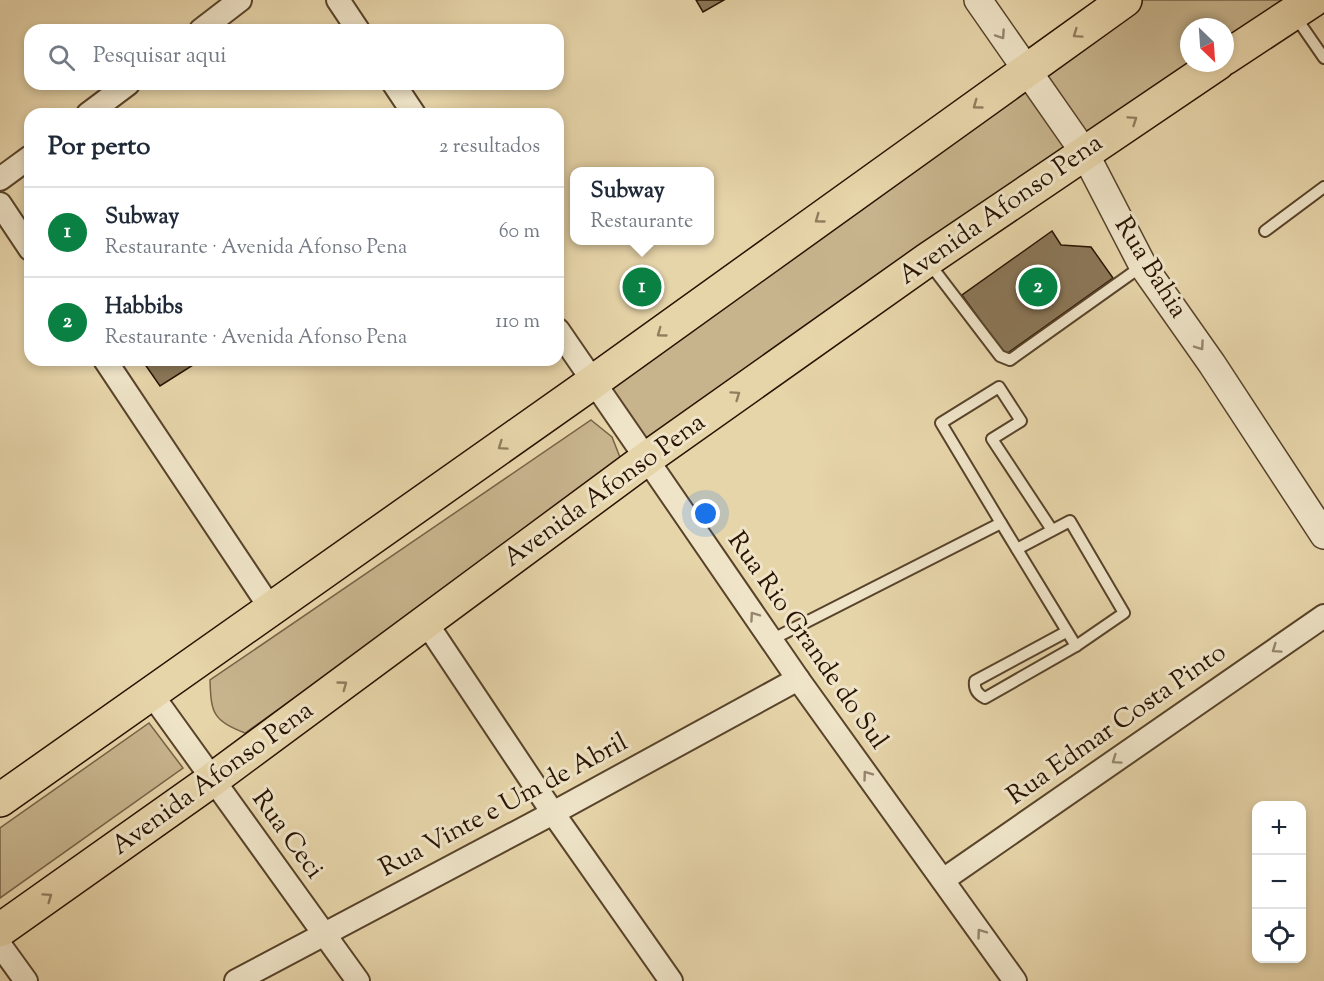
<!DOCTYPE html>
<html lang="pt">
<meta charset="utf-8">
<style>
:root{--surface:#fff;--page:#f6f6f7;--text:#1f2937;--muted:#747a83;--line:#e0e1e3;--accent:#0b8043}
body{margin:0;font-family:"Sorts Mill Goudy",serif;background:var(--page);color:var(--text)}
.controls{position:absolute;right:18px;bottom:18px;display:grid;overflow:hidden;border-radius:12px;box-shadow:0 3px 9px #0003}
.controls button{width:54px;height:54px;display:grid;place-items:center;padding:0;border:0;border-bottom:2px solid var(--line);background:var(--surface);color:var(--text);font:30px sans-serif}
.compass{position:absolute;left:1180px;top:18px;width:54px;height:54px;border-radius:50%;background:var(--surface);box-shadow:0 3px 9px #0003;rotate:155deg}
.you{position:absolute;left:706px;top:514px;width:21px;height:21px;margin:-15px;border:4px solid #fff;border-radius:50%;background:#1a73e8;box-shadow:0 0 0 9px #1a73e833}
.badge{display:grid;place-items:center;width:39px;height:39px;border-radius:50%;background:var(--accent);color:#fff;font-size:20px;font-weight:700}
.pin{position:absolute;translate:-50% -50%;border:3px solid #fff;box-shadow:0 2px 6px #0006}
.popup{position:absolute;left:570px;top:167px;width:144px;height:78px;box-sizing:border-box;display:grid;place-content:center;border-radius:12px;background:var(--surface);filter:drop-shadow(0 2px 4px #0005);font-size:20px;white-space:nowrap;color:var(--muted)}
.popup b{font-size:22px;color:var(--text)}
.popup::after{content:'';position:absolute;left:50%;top:100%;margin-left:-12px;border:12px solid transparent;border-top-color:var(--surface)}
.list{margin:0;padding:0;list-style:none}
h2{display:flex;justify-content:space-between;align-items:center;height:78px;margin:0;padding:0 24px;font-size:26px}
h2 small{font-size:20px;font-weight:400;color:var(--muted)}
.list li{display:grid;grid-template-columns:39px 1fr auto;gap:18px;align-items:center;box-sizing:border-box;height:90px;padding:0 24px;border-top:2px solid var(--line)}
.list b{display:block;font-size:22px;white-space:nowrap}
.list p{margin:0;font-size:20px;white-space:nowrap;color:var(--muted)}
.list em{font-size:20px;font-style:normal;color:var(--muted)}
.icon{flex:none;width:33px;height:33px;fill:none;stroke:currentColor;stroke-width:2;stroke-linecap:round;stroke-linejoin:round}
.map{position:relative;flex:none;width:1324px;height:981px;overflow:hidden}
.search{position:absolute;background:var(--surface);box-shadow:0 3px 9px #0003;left:24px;top:24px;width:540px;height:66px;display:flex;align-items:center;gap:15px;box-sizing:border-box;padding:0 21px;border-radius:18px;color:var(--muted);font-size:22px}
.panel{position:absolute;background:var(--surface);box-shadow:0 3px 9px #0003;left:24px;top:108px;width:540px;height:258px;border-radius:18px}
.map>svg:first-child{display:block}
</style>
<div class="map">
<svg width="1324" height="981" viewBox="0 0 1324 981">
<rect width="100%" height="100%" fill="#e7d5aa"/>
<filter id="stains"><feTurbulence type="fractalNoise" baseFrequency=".00333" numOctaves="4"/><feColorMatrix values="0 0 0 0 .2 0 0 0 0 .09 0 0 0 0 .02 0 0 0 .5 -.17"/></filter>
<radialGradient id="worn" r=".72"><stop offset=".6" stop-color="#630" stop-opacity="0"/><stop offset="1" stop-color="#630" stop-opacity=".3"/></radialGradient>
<g fill="#c7b48d" stroke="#786346" stroke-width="1.5">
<path d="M1125,0h188l-88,58v-31h-36v36l-543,396 -53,-77z"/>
<path d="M591,420l21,17 11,28 -378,268c-32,-13 -34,-19 -35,-53z"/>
<path d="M149,723l34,45 -183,130v-70z"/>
</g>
<g fill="#8b7758" stroke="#281200" stroke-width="1.5">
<path d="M696,0h28l-21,12z"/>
<path d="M1052,231l9,14 30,2 22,31 -108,77 -43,-60z"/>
<path d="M142,360h59l-41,26z"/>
</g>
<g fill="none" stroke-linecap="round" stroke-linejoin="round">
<defs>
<g id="service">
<path d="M1295,16l29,42"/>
<path d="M1265,231l59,-44"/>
<path d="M929,263l71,93 10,4 132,-94"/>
<path d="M1001,523l-60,-100 58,-36 22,34 -29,18 60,91"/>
<path d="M1017,549l53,-28 54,92 -48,33"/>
<path d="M771,640l230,-117 75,123 -91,52c-8,-4 -11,-9 -10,-17l91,-49"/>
</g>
<g id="minor">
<path d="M338,0l20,30"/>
<path d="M201,30l39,-30"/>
<path d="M394,84l20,30"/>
<path d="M88,114l40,-30"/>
<path d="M0,179l30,-22"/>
<path d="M0,204l30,45"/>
<path d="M558,330l240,349 217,302"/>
<path d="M105,360l166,249"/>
<path d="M427,624l126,189 118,168"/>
<path d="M150,692l208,289"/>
<path d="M943,880l381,-264"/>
<path d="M0,945l26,36"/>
<path d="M236,981l317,-168 245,-134"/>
</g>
<path id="tertiary" d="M978,0l106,152 59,114 69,98 112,171"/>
<g id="primary">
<path d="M1225,58l88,-58"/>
<path d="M0,800l593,-418 532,-382"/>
<path d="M0,930l212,-150 434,-321 281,-199 291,-197"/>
</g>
</defs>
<use href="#service" stroke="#58432a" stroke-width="14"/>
<use href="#minor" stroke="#58432a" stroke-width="26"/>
<use href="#tertiary" stroke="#58432a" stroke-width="30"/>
<use href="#primary" stroke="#281200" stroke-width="36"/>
<use href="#service" stroke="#efe4c8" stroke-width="10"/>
<use href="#minor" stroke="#efe4c8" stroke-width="22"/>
<use href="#tertiary" stroke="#efe4c8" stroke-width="27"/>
<use href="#primary" stroke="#e7d5aa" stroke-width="33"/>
</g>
<defs><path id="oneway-chevron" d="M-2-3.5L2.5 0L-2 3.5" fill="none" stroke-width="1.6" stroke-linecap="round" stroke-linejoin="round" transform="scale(1.5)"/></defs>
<g stroke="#917d5e">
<use href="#oneway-chevron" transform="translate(1077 34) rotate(145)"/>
<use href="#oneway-chevron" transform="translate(977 105) rotate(144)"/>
<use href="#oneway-chevron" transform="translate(1133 120) rotate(-34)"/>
<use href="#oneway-chevron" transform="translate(819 219) rotate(144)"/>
<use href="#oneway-chevron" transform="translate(661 333) rotate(144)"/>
<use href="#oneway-chevron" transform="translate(736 395) rotate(-35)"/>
<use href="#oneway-chevron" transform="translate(502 446) rotate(145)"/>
<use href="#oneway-chevron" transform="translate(343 685) rotate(-36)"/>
<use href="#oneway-chevron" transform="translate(48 897) rotate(-35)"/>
</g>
<g stroke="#95866e">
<use href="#oneway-chevron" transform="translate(1001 35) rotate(56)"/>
<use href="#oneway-chevron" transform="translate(1200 346) rotate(55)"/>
<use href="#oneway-chevron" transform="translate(754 616) rotate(-125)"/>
<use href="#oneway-chevron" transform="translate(1276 649) rotate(145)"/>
<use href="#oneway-chevron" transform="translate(1116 760) rotate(145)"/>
<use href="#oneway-chevron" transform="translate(867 775) rotate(-126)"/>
<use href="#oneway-chevron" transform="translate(981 933) rotate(-126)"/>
</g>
<g text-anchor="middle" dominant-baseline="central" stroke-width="6" stroke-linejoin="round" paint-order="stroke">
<g font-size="26" fill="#281200" stroke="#efe4c8">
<text transform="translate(1001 210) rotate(-35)">Avenida Afonso Pena</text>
<text transform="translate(1150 268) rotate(58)">Rua Bahia</text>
<text transform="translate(605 491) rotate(-36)">Avenida Afonso Pena</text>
<text transform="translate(807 641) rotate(55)">Rua Rio Grande do Sul</text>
<text transform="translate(1117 725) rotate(-35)">Rua Edmar Costa Pinto</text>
<text transform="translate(213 779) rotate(-36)">Avenida Afonso Pena</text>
<text transform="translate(504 806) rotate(-28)">Rua Vinte e Um de Abril</text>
<text transform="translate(287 835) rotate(54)">Rua Ceci</text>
</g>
</g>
<rect width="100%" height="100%" filter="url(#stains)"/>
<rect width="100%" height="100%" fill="url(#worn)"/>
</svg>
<div class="controls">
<button>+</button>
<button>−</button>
<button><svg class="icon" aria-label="locate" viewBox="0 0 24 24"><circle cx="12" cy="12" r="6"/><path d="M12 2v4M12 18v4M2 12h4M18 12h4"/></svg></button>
</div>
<svg class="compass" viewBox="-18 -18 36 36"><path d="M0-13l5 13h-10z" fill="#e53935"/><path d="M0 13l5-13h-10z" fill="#747a83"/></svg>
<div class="you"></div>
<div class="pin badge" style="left:642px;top:287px">1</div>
<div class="popup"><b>Subway</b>Restaurante</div>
<div class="pin badge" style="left:1038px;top:287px">2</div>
<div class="search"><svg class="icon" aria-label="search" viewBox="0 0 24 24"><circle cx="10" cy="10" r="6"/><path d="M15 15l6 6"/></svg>Pesquisar aqui</div>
<section class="panel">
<h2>Por perto<small>2 resultados</small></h2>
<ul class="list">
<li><span class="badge">1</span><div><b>Subway</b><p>Restaurante · Avenida Afonso Pena</p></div><em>60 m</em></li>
<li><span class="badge">2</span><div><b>Habbibs</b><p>Restaurante · Avenida Afonso Pena</p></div><em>110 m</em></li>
</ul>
</section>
</div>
